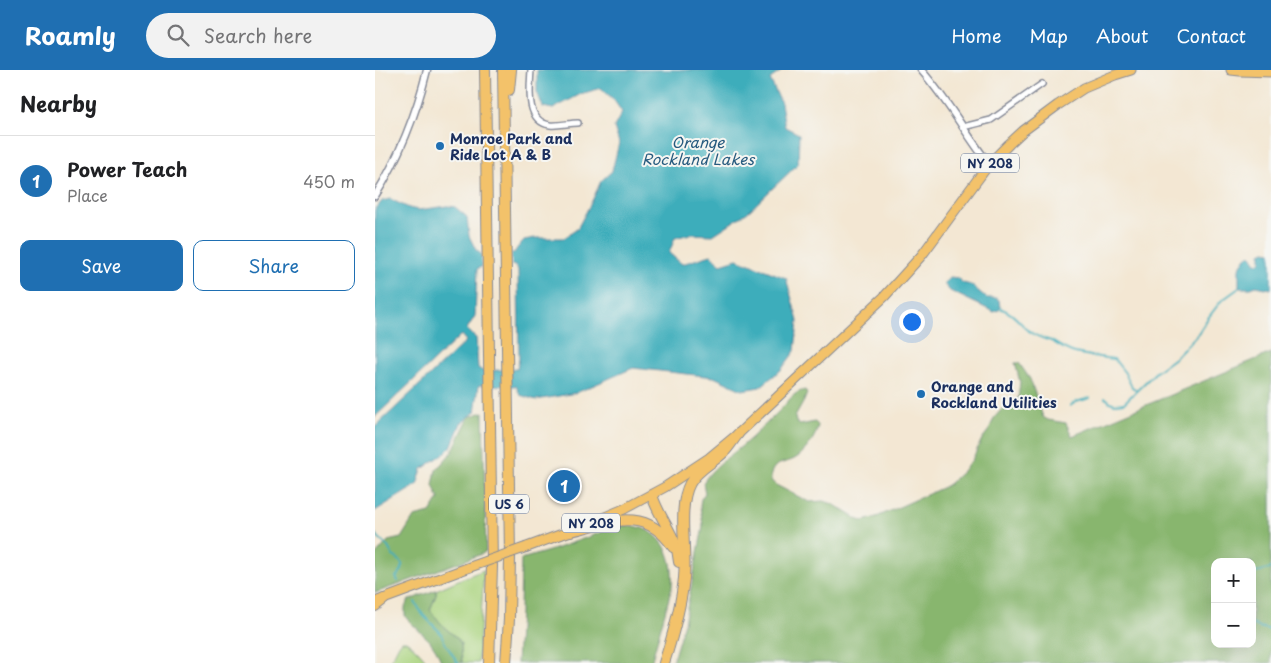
<!DOCTYPE html>
<meta charset="utf-8">
<style>
:root{--surface:#fff;--page:#f2f2f2;--text:#202124;--muted:#757577;--line:#e0e0e0;--accent:#1f6fb2}
body{margin:0;font-family:"Playpen Sans",sans-serif;background:var(--page);color:var(--text)}
.controls{position:absolute;right:15px;bottom:15px;display:grid;overflow:hidden;border-radius:10px;box-shadow:0 5px 20px #0002}
.controls button{width:45px;height:45px;display:grid;place-items:center;padding:0;border:0;border-bottom:1px solid var(--line);background:var(--surface);color:var(--text);font:25px sans-serif}
.you{position:absolute;left:536px;top:251px;width:18px;height:18px;margin:-12px;border:4px solid #fff;border-radius:50%;background:#1a73e8;box-shadow:0 0 0 8px #1a73e833}
.badge{display:grid;place-items:center;width:32px;height:32px;border-radius:50%;background:var(--accent);color:#fff;font-size:16px;font-weight:700}
.pin{position:absolute;translate:-50% -50%;border:2px solid #fff;box-shadow:0 1px 5px #0006}
.list{margin:0;padding:0;list-style:none}
h2{display:flex;justify-content:space-between;align-items:center;height:65px;margin:0;padding:0 20px;font-size:21px}
h2 small{font-size:16px;font-weight:400;color:var(--muted)}
.list li{display:grid;grid-template-columns:32px 1fr auto;gap:15px;align-items:center;box-sizing:border-box;height:90px;padding:0 20px;border-top:1px solid var(--line)}
.list b{display:block;font-size:19px;white-space:nowrap}
.list p{margin:0;font-size:16px;white-space:nowrap;color:var(--muted)}
.list em{font-size:16px;font-style:normal;color:var(--muted)}
.actions{display:flex;gap:10px;padding:15px 20px}
.actions a{flex:1;padding:11px 0;border:1px solid var(--accent);border-radius:10px;text-align:center;font-size:18px;color:var(--accent)}
.actions .main{background:var(--accent);color:#fff}
.icon{flex:none;width:28px;height:28px;fill:none;stroke:currentColor;stroke-width:2;stroke-linecap:round;stroke-linejoin:round}
.map{position:relative;flex:none;width:896px;height:593px;overflow:hidden}
header{display:flex;align-items:center;gap:30px;box-sizing:border-box;height:70px;padding:0 25px;background:var(--accent);color:#fff}
header strong{font-size:24px}
nav{display:flex;gap:28px;margin-inline-start:auto;font-size:18px}
.search{width:350px;height:45px;background:var(--page);display:flex;align-items:center;gap:12px;box-sizing:border-box;padding:0 18px;border-radius:28px;color:var(--muted);font-size:19px}
main{display:flex}
aside{flex:1;background:var(--surface)}
.map>svg:first-child{display:block}
</style>
<header>
<strong>Roamly</strong>
<div class="search"><svg class="icon" aria-label="search" viewBox="0 0 24 24"><circle cx="10" cy="10" r="6"/><path d="M15 15l6 6"/></svg>Search here</div>
<nav><a>Home</a><a>Map</a><a>About</a><a>Contact</a></nav>
</header>
<main>
<aside>
<h2>Nearby<small></small></h2>
<ul class="list">
<li><span class="badge">1</span><div><b>Power Teach</b><p>Place</p></div><em>450 m</em></li>
</ul>
<div class="actions"><a class="main">Save</a><a>Share</a></div>
</aside>
<div class="map">
<svg width="896" height="593" viewBox="0 0 896 593">
<rect width="100%" height="100%" fill="#f6f6f2"/>
<filter id="ink" filterUnits="userSpaceOnUse"><feTurbulence type="fractalNoise" baseFrequency=".02" numOctaves="2"/><feDisplacementMap in="SourceGraphic" scale="10" xChannelSelector="R" yChannelSelector="G"/><feConvolveMatrix kernelMatrix="1 2 1 2 8 2 1 2 1" color-interpolation-filters="sRGB"/></filter>
<filter id="wash" filterUnits="userSpaceOnUse"><feTurbulence type="fractalNoise" baseFrequency=".0096" numOctaves="4" result="noise"/><feDisplacementMap in="SourceGraphic" scale="20" xChannelSelector="R" yChannelSelector="G"/><feGaussianBlur stdDeviation="1.12" result="paint"/><feColorMatrix in="noise" values="0 0 0 0 0 0 0 0 0 0 0 0 0 0 0 0 0 1.4 0 .05"/><feComposite in="paint" operator="in"/></filter>
<g filter="url(#wash)">
<rect width="100%" height="100%" fill="#f3e7d3"/>
<g fill="#abd480" stroke="#63826f">
<path d="M109,500l-6,93h-16l-1,-19 -4,-6 -12,-10 -12,-14 -3,-4 6,-15v-5l27,-12z"/>
<path d="M27,571h4c9,6 16,14 22,22h-44c11,-3 11,-15 18,-22z"/>
</g>
<g fill="#88b66e" stroke="#527266" fill-rule="evenodd">
<path d="M896,283v310h-599l12,-40 18,-91 1,-7 -3,-18 1,-8 4,-6 -2,-10c9,-16 26,-26 39,-37 13,-11 25,-23 37,-35 9,-8 13,-19 26,-21l2,3 -3,8 -9,16 1,5 4,3 15,-3 3,3c0,9 -14,29 -22,33 -9,6 -23,3 -25,17 -1,5 1,7 5,10l33,17 15,-1 9,3 26,16 5,1 15,-5 65,-29 5,-3 14,-13 9,-11 10,-21 7,-9 5,-12 8,-9 16,-9 2,-18 -5,-19h4l11,16 13,38 5,3 18,3 6,13zM840,492h37v82h-37z"/>
<path d="M108,342l3,139 -4,3 -107,39v-37l13,-15 13,-3 13,-21 16,-4 9,-14 -6,-14 3,-15 16,-18 17,-35z"/>
<path d="M247,455c38,0 53,27 50,62l-21,76h-134l3,-50 1,-54 28,-8z"/>
<path d="M61,520v5l-6,15 3,4 12,14 12,10 4,6 1,19h-20l-6,-13 -6,-9 -23,-22 -2,-4v-8l4,-7z"/>
</g>
<g fill="#3eadbb" stroke="#2c6e8c" fill-rule="evenodd">
<path d="M162,0h246l-13,9 11,24 4,24 14,7 -1,30 -50,48 -35,23 -23,-1 -15,4 -6,15 13,11 29,-9 10,9 16,-5 49,19 12,43 -3,30 -14,19 -21,17 -18,3 -28,-13 -81,-9 -57,25 -40,7 -16,-5 -4,-9 -37,-1 -4,27 -14,11 -10,24 -6,6 -23,16 -5,16 -42,26v-84l91,-86 -5,-6 -86,82v-207l7,-9 8,-2 19,9 9,2 30,-4 7,1 12,10 2,19 7,14 5,4 33,-1 4,-6 6,-7 11,-2h29l13,-9 15,-28 9,-20 11,-10 7,-28 -5,-16 8,-15 -9,-13 -12,-11 -20,6 -28,15 -10,-2 -6,-15zM122,195h16l5,4 1,90 -2,10 -34,2 -5,-3 -2,-30 -9,-9 8,-13 2,-47 4,-2z"/>
<path d="M890,181l6,1v37l-15,-3 -5,2h-12v-20l9,-13 5,1 2,7h3l3,-2v-8z"/>
<path d="M575,207l8,1 5,5 8,2 16,13h9l3,2 1,8 -1,2 -5,2 -44,-21 -6,-7z"/>
</g>
<path fill="#f3e7d3" d="M116,181v2l11,-1v-1h9v17l-29,1v-17z"/>
<g fill="none" stroke-linecap="round" stroke-linejoin="round">
<g stroke="#3eadbb" stroke-width="2">
<path d="M625,238c16,6 20,17 33,26 5,3 12,5 18,7 8,4 15,10 24,12 12,3 26,4 39,6l11,14 7,14 4,3"/>
<path d="M730,328l2,1 3,3 5,2 9,-1 33,-32 19,-14 21,-22 11,-17 13,-17 18,-13"/>
<path d="M695,336l6,-4 14,-4"/>
<path d="M0,464l13,13 5,9 5,3 4,5v6l-6,7 2,4"/>
<path d="M877,504l19,-6"/>
<path d="M40,532l8,13 18,18 4,10 13,20"/>
<path d="M877,554l7,3 12,3"/>
</g>
</g>
</g>
<g filter="url(#ink)">
<g fill="none" stroke-linecap="round" stroke-linejoin="round">
<defs>
<g id="minor">
<path d="M156,0c-1,18 -6,51 19,55 9,1 19,-2 28,-2"/>
<path d="M588,57l28,-7 51,-36"/>
</g>
<g id="tertiary">
<path d="M546,0c26,29 44,63 68,94"/>
<path d="M0,126c23,-36 42,-84 52,-126"/>
</g>
<g id="primary">
<path d="M856,0l9,1 31,1"/>
<path d="M218,452l31,-13 41,-22 44,-29 29,-24 146,-137 38,-42 67,-91 20,-20 14,-13 35,-26 26,-17 31,-13 16,-5"/>
<path d="M152,477l49,-18"/>
<path d="M3,531l92,-34"/>
</g>
<g id="motorway">
<path d="M110,0l7,496 -3,97"/>
<path d="M128,0l7,486 -1,63 -3,44"/>
<path d="M134,20l2,-20"/>
<path d="M277,425c7,24 25,40 27,67"/>
<path d="M196,461c39,-9 75,-25 102,16"/>
<path d="M0,536l9,-7"/>
<path d="M289,593c9,-28 17,-56 20,-85 3,-28 -7,-71 6,-95 8,-14 23,-20 34,-31 5,-5 9,-12 14,-18"/>
</g>
</defs>
<use href="#minor" stroke="#878b98" stroke-width="8"/>
<use href="#tertiary" stroke="#878b98" stroke-width="9"/>
<use href="#primary" stroke="#878b98" stroke-width="11"/>
<use href="#motorway" stroke="#878b98" stroke-width="12"/>
<use href="#minor" stroke="#fff" stroke-width="5"/>
<use href="#tertiary" stroke="#fff" stroke-width="6"/>
<use href="#primary" stroke="#f3c26a" stroke-width="9"/>
<use href="#motorway" stroke="#f3c26a" stroke-width="10"/>
<defs>
<path id="primary-bridge" d="M95,497l57,-20"/>
</defs>
<use href="#primary-bridge" stroke="#878b98" stroke-width="11" stroke-linecap="butt"/>
<use href="#primary-bridge" stroke="#f3c26a" stroke-width="9"/>
</g>
</g>
<g fill="#1f6fb2" stroke="#f6f6f2" stroke-width="2">
<circle cx="65" cy="76" r="5"/>
<circle cx="546" cy="324" r="5"/>
</g>
<g text-anchor="middle" dominant-baseline="central" stroke-width="4" stroke-linejoin="round" paint-order="stroke">
<g fill="#f6f6f2" stroke="#5d6b8a" stroke-width="1">
<rect x="586" y="83.5" width="58" height="19" rx="4"/>
<rect x="114" y="424.5" width="40" height="19" rx="4"/>
<rect x="187" y="443.5" width="58" height="19" rx="4"/>
</g>
<g font-size="12" font-weight="bold" fill="#1b2f5e">
<text x="615" y="93">NY 208</text>
<text x="134" y="434">US 6</text>
<text x="216" y="453">NY 208</text>
</g>
<g font-size="14" font-weight="bold" fill="#1b2f5e" stroke="#f6f6f2" text-anchor="start">
<text x="75" y="68">Monroe Park and<tspan x="75" dy="16">Ride Lot A &amp; B</tspan></text>
<text x="556" y="316">Orange and<tspan x="556" dy="16">Rockland Utilities</tspan></text>
</g>
<g font-size="15" font-style="italic" fill="#275b7f" stroke="#f6f6f2">
<text x="323" y="71">Orange<tspan x="323" dy="17">Rockland Lakes</tspan></text>
</g>
</g>
</svg>
<div class="controls">
<button>+</button>
<button>−</button>
</div>
<div class="you"></div>
<div class="pin badge" style="left:189px;top:416px">1</div>
</div>
</main>
